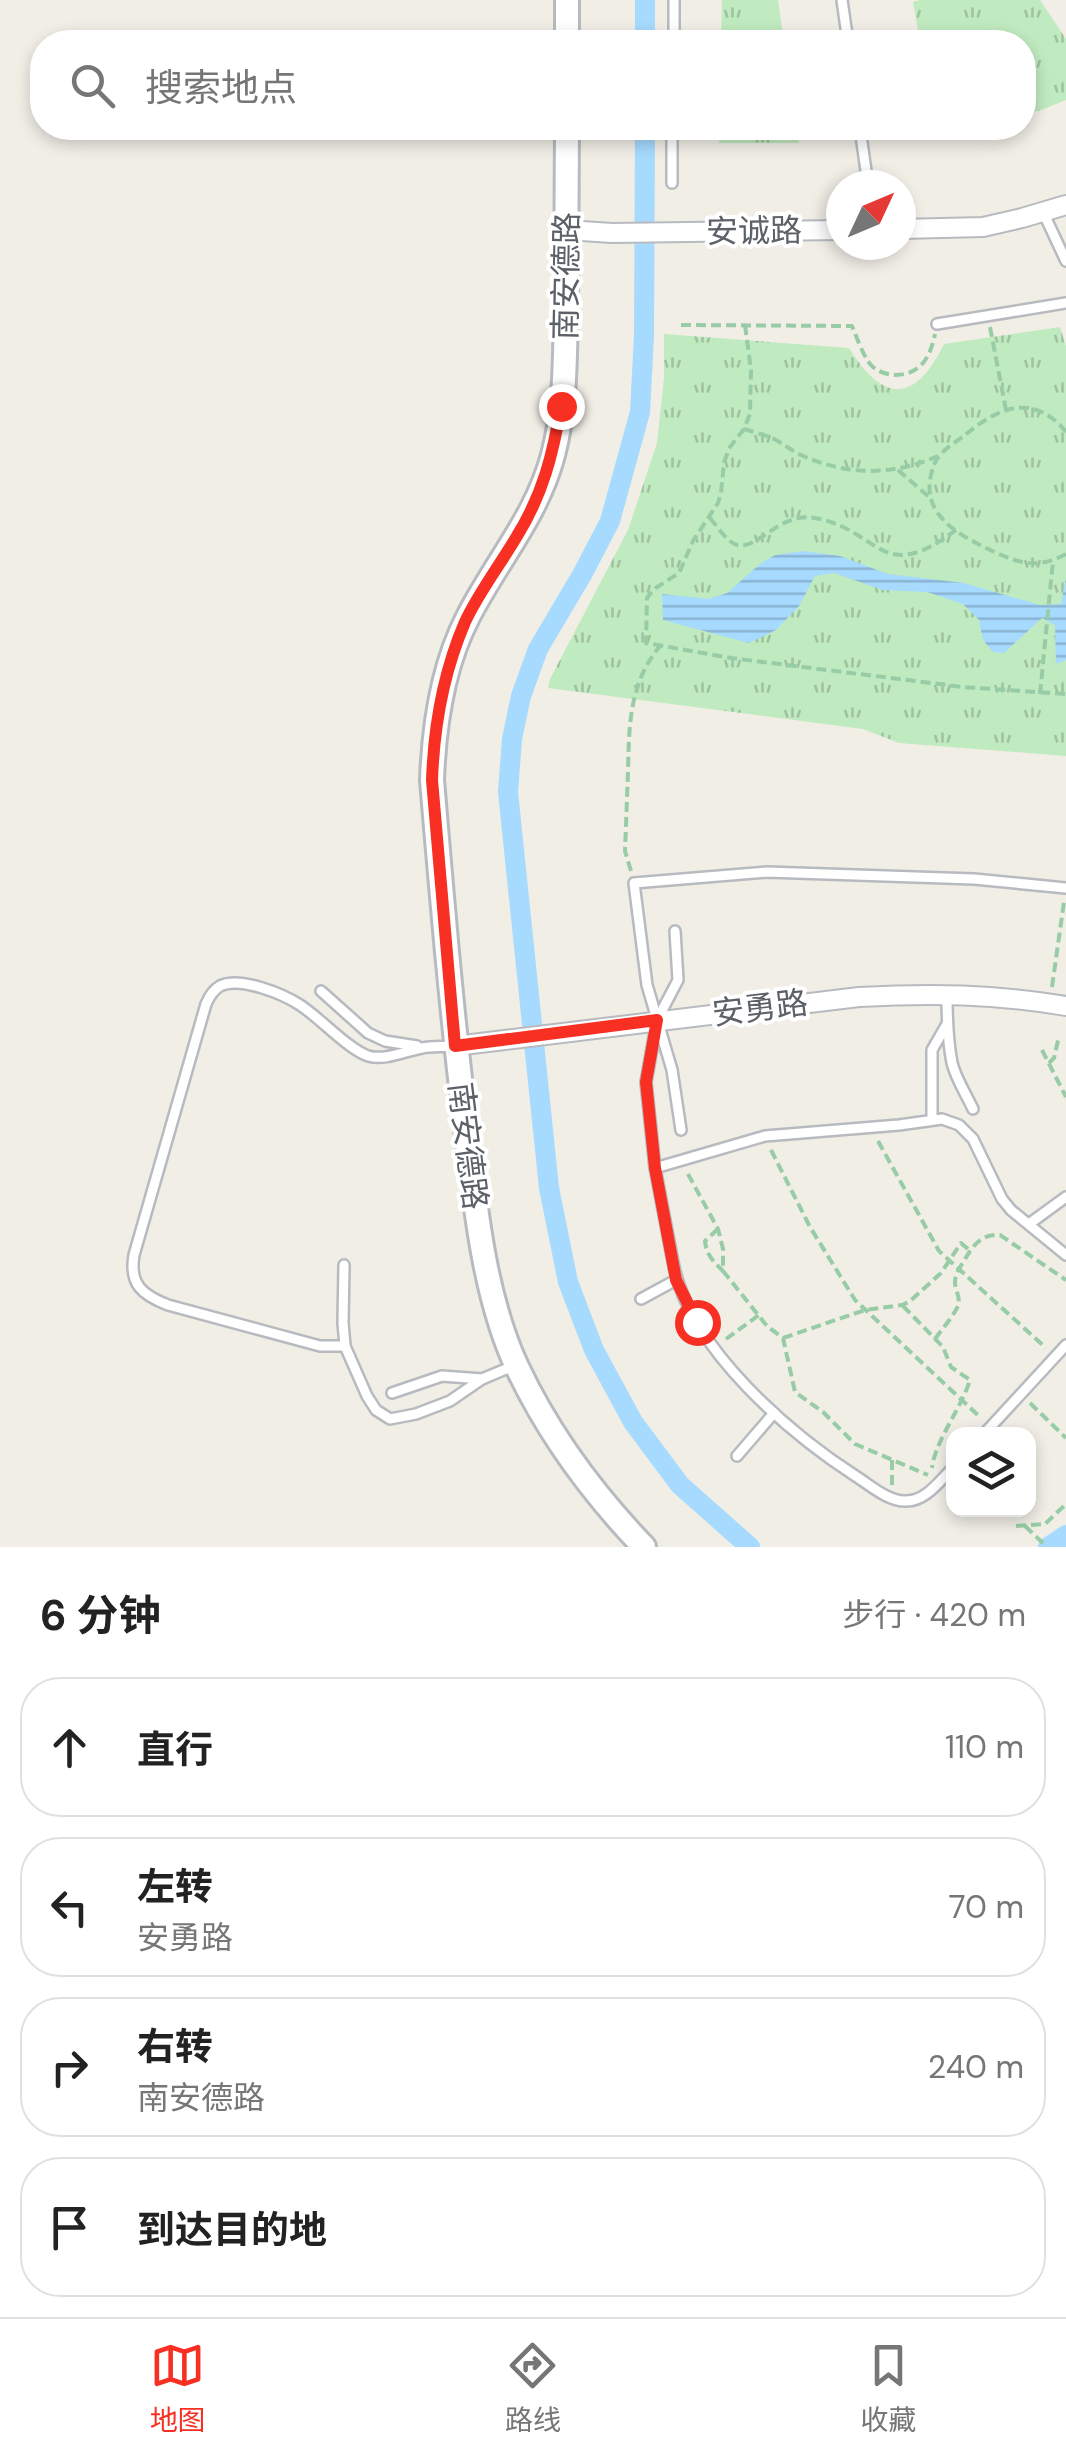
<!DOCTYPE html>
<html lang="zh">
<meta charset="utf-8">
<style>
:root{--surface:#fff;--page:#f2f2f2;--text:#222;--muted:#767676;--line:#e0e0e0;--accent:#f83023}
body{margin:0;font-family:"DM Sans","Noto Sans SC",sans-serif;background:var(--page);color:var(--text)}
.controls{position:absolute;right:30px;bottom:30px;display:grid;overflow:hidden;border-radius:20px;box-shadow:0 5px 15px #0003}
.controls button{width:90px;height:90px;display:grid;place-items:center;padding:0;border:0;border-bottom:2px solid var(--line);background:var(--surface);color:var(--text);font:50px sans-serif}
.compass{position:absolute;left:826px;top:170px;width:90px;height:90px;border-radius:50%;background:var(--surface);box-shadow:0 5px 15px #0003;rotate:46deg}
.stop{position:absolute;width:30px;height:30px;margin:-22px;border:8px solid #f83023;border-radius:50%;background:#fff}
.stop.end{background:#f83023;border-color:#fff;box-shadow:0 2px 10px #0008}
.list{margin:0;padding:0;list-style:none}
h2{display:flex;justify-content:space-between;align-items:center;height:130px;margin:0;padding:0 40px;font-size:42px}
h2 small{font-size:32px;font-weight:400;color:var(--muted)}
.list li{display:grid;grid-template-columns:65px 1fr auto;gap:30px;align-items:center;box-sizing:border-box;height:140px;margin:0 20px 20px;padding:0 20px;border:2px solid var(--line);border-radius:40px}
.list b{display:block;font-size:38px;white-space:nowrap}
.list p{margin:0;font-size:32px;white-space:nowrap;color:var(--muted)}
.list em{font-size:32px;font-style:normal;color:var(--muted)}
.icon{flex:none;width:55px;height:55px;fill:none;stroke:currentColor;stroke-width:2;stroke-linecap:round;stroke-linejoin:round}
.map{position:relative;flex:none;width:1066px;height:1547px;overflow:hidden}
.search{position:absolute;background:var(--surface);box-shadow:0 5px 15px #0003;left:30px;right:30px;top:30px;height:110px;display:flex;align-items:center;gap:25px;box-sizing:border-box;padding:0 35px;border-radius:40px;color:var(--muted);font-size:38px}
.sheet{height:770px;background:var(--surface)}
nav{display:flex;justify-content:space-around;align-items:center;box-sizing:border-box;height:140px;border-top:2px solid var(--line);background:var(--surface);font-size:28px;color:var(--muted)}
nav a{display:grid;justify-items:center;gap:5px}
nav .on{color:var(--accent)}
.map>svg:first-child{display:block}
</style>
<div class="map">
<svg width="1066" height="1547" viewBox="0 0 1066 1547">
<defs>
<pattern id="grass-tufts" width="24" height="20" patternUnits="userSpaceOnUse" patternTransform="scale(2.5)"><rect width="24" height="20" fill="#c0eabf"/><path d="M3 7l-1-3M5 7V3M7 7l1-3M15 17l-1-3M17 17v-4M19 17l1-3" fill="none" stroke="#9fc19f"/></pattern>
<pattern id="water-rules" width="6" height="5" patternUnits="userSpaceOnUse" patternTransform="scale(2.5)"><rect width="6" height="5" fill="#a6daff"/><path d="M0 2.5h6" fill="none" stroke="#8ab4d2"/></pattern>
</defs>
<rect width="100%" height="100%" fill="#f0eee5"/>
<g fill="url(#grass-tufts)">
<path d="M722,0h56l6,42h-63z"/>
<path d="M920,0h120l26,39v61l-25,10 -17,5v-73h-104l-7,-40z"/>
<path d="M720,128h77l2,15h-80z"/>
<path d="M1060,327l6,19v410l-167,-13 -36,-14 -315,-41 2,-9 78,-149 29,-87 7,-65v-44l185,14c34,55 66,56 95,-4z"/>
</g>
<path fill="url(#water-rules)" d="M803,551l37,5 48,18 76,9 76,22 21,-1 5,-27v83l-10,4 -1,-39 -13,-7 -38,35 -11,-1 -10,-12 -4,-20 -16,-16 -36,-12 -44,-2 -49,-17 -19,3 -16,30 -23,24 -27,13 -86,-23 -1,-26 46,5 19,-6 33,-29 15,-9z"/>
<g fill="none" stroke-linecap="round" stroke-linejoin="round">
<g stroke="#a6daff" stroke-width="20">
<path d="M645,42v-42"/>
<path d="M645,128l-1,207 -4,77 -30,109 -27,52 -45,76 -17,47 -9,43 -4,53 41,396 19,94 26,68 39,72 47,63 70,62"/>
<path d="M1048,1547l18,-12"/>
</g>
<defs>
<g id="service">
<path d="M842,0l6,42"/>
<path d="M674,42v-42"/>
<path d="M860,128l8,57"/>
<path d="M672,183v-55"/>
<path d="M1043,212l23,49"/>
<path d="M937,324l129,-21"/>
<path d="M675,931l3,49 -21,40 -11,62 9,86 19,99c18,83 115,166 183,210 14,9 31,24 48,24 21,1 35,-21 49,-34"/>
<path d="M321,991l47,42 17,8 32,5"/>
<path d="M947,996c0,22 1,46 5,67 4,16 14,31 21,46"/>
<path d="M932,1119v-69l15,-26"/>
<path d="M681,1130l-9,-60 -25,-85 -13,-102 133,-11 207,7 92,9"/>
<path d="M655,1168l110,-32 134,-11 43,-6 17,6 14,14 29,60 9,11 55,45"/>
<path d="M1029,1224l37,-27"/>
<path d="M344,1265l-1,58 2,23 22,50 9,14 14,9 26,-5 34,-13 32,-22 31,-13"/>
<path d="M641,1299l35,-19"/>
<path d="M345,1346h-25l-152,-41c-26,-10 -39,-21 -34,-50l72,-251c3,-7 7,-14 14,-18 20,-10 63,8 80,19 20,13 48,44 68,51 17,5 37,-5 54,-8 10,-2 20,-1 31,-2"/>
<path d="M392,1393l50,-17 40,3"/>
<path d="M984,1434l82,-89"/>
<path d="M737,1456l37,-43"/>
</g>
<g id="minor">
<path d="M901,229l82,-2 39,-9 44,-13"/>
<path d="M567,230l45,3 229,-3"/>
<path d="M455,1046l404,-49c73,-4 135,-3 207,9"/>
</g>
<g id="tertiary">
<path d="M567,42v-42"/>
<path d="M567,128c0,58 -1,117 -1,175 -1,50 0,103 -13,152 -16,61 -57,107 -85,162 -26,50 -34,108 -36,163 10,119 20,238 35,357 9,75 18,161 50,230 32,68 76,127 127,180"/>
</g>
</defs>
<use href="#service" stroke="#b7bbc0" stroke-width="14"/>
<use href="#minor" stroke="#b7bbc0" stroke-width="22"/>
<use href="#tertiary" stroke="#b7bbc0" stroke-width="28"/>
<g stroke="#97cca6" stroke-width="4" stroke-dasharray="10 5" stroke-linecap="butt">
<path d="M681,325l171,1c5,12 10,27 18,38 12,14 39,15 52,0 7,-7 11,-20 13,-30"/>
<path d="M745,325l6,45 -1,44 -6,15 -14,18 -6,15 -3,31 -3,10 -25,38 -14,32 -25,16 -7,9 -1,45 85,15 232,29 103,7"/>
<path d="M990,327l16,83"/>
<path d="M744,429c10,3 21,6 30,10 10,5 18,12 27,16 47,21 91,21 137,1"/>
<path d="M1066,432c-9,-12 -23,-22 -38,-24 -23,-3 -46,13 -63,27 -8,6 -18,12 -24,19 -6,6 -8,13 -10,21 -9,38 24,58 55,73 30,14 49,23 80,6"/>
<path d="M898,470l30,26"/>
<path d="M710,518c7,8 17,24 27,27 22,5 41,-33 78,-27 66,12 65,69 141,12"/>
<path d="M1040,694l13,-133"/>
<path d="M631,871l-6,-20c1,-26 2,-53 3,-79 1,-46 1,-90 33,-127"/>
<path d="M1052,987l12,-85"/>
<path d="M1042,1050l24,47"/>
<path d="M1049,1063l5,-5 5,-22"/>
<path d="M878,1141l61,110 107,97"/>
<path d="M771,1150l39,77 45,73 126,118"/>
<path d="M688,1174l30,55 5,20v22l44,55 16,12 12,54 28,20 32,32 73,31"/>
<path d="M718,1229l-13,12c1,14 9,21 18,30"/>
<path d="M903,1306l40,41 8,20 19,13c-9,29 -35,61 -38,88"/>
<path d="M783,1338l82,-28 37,-5 7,-3 32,-29 20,-30 8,7"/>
<path d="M726,1339l33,-24"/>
<path d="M935,1339c7,-10 18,-22 23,-33 3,-9 -3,-15 -3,-24 0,-8 5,-15 9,-21 9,-16 17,-27 36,-26l66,45"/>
<path d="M1030,1403l36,35"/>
<path d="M892,1460v25"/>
<path d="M1016,1526l29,-2 21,-20"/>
<path d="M1025,1526l22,21"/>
</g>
<use href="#service" stroke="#fff" stroke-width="9"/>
<use href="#minor" stroke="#fff" stroke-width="18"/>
<use href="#tertiary" stroke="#fff" stroke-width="22"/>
</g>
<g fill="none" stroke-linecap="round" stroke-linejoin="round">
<path stroke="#f83023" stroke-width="12" d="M561,406c-8,48 -18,88 -44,130 -17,29 -38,56 -52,86 -22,51 -31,103 -33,158l23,266 202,-26 -11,62 9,86 21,112 21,42"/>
</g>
<g text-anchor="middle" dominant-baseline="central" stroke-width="8" stroke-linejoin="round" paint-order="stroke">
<g font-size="32" fill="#5c6167" stroke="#fff">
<text transform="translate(754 231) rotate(-1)">安诚路</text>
<text transform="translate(566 276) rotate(-89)">南安德路</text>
<text transform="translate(760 1008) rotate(-7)">安勇路</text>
<text transform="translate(468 1146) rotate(83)">南安德路</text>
</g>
</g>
</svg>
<div class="controls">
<button><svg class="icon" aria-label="layers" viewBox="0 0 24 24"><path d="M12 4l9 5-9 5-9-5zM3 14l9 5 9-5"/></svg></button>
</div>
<svg class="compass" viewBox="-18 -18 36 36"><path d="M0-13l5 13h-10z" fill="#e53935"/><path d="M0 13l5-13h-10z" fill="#767676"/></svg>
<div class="stop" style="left:697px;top:1322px"></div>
<div class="stop end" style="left:561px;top:406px"></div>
<div class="search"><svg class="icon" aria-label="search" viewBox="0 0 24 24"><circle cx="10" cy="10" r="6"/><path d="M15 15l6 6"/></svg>搜索地点</div>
</div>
<section class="sheet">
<h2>6 分钟<small>步行 · 420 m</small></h2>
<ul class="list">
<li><svg class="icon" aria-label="ahead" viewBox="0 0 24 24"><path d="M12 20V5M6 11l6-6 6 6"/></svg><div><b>直行</b></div><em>110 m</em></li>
<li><svg class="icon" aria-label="left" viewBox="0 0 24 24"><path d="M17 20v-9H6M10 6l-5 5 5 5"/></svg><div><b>左转</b><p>安勇路</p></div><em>70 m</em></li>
<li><svg class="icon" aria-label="right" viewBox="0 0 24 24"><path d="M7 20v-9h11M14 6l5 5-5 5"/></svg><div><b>右转</b><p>南安德路</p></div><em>240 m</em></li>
<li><svg class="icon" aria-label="arrive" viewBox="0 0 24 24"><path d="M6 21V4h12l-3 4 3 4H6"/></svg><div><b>到达目的地</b></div></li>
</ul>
</section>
<nav>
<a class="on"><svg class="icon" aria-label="map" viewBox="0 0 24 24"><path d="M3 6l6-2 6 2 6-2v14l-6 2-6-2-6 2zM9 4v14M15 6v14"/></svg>地图</a>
<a><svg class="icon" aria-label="directions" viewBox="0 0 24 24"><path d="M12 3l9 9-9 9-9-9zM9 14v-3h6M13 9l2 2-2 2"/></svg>路线</a>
<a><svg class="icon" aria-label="saved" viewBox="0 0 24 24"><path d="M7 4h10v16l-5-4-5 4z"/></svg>收藏</a>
</nav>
